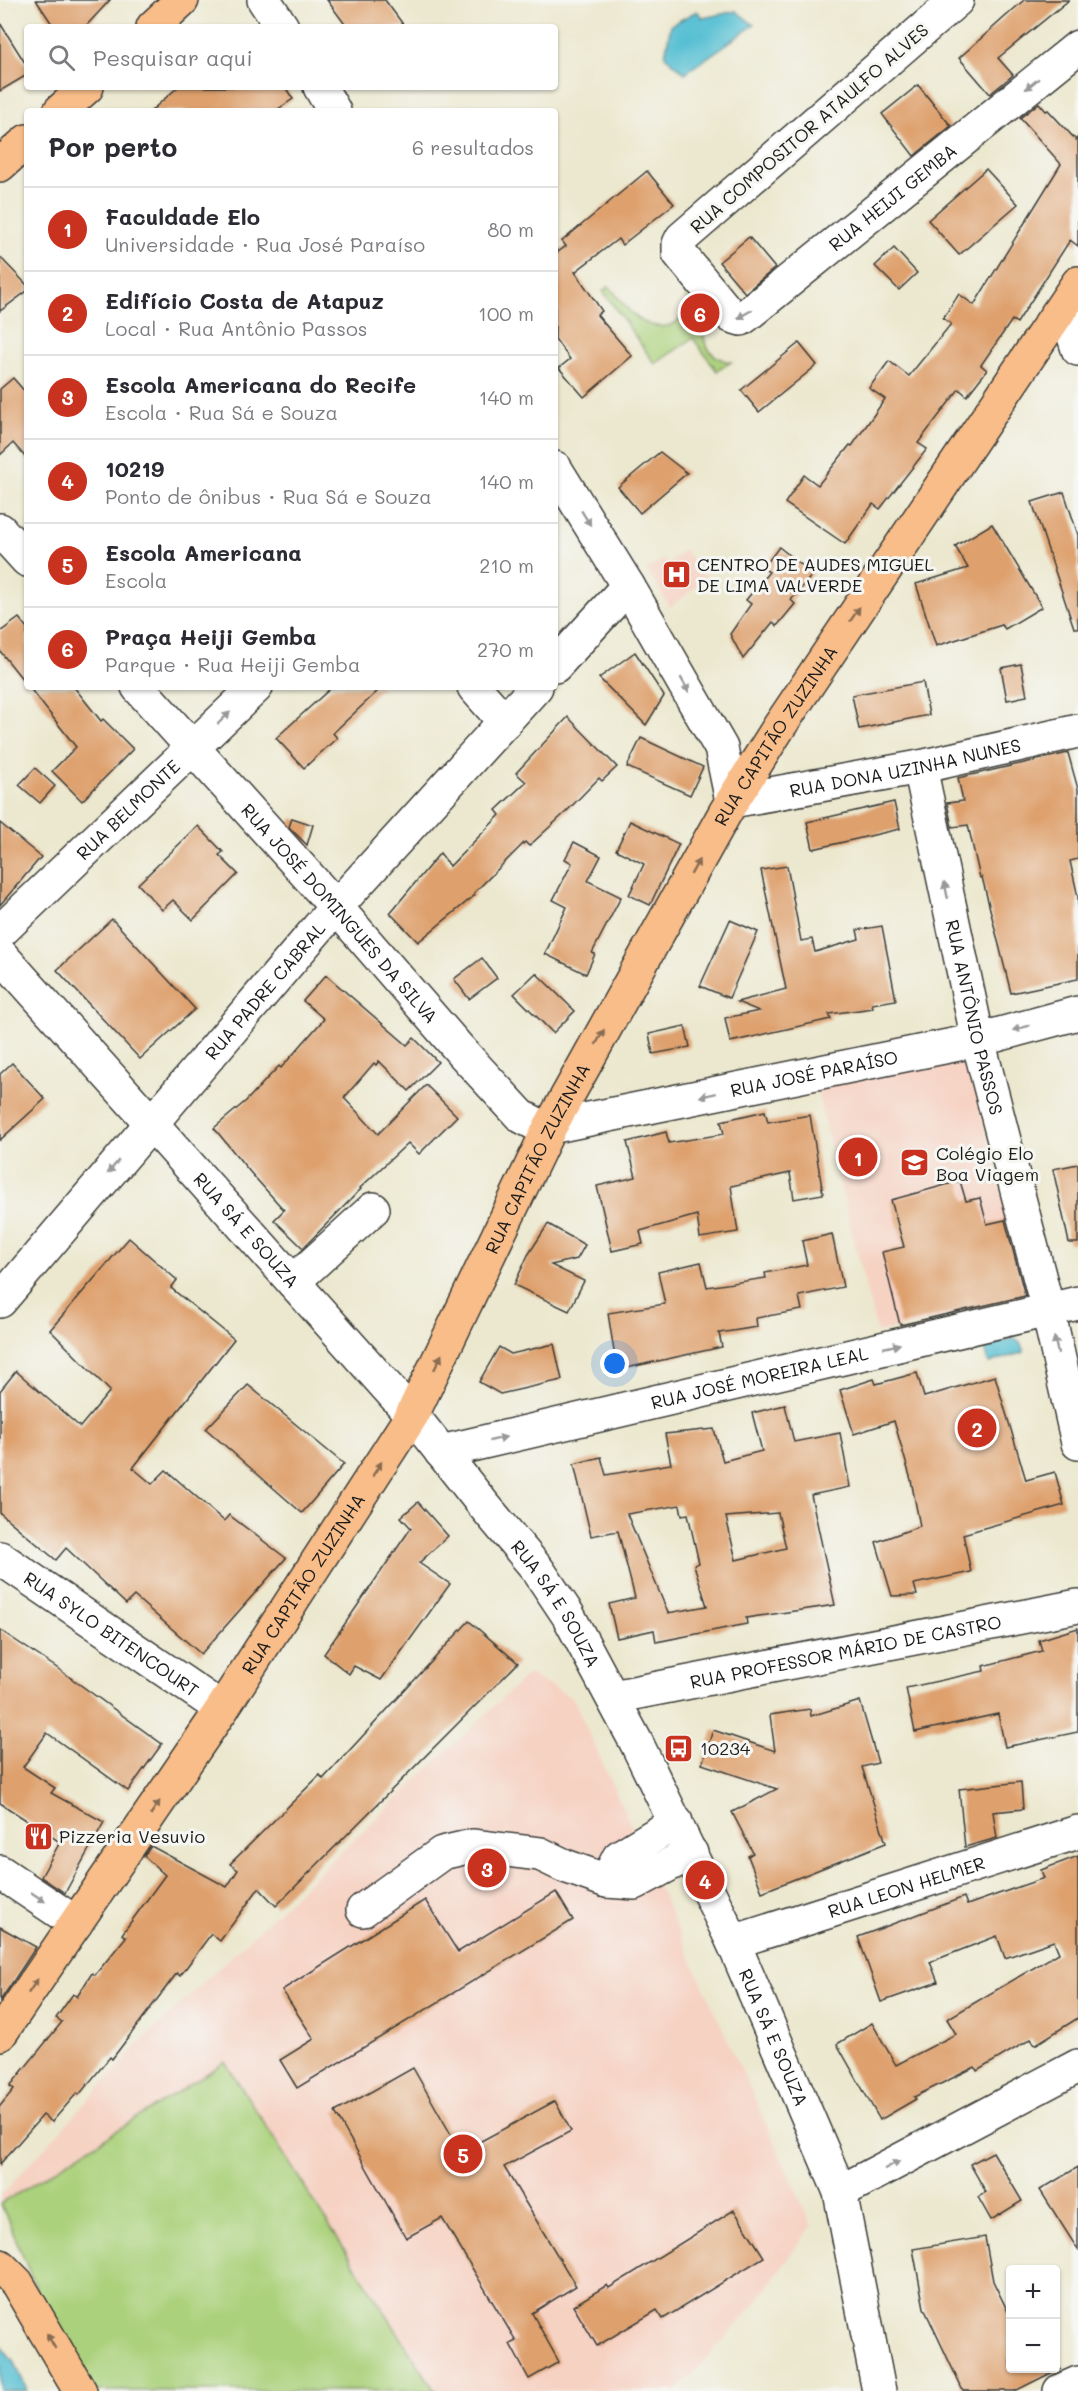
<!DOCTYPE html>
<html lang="pt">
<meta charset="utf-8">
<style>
:root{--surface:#fff;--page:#f2f2f3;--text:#2b2b33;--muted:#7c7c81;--line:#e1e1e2;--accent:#c8321e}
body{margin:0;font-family:Mali,sans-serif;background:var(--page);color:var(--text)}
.controls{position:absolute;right:18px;bottom:18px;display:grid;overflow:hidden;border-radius:6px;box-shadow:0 2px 4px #0004}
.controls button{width:54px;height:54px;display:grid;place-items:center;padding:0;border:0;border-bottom:2px solid var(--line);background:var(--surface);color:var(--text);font:30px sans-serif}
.you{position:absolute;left:615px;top:1364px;width:21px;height:21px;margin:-15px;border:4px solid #fff;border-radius:50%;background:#1a73e8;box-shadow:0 0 0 9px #1a73e833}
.badge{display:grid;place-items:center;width:39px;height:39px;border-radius:50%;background:var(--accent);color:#fff;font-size:20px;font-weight:700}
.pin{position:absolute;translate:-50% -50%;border:3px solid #fff;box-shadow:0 2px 6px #0006}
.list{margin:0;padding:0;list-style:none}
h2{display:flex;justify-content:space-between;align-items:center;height:78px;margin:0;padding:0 24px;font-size:26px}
h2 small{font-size:20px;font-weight:400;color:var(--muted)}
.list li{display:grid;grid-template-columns:39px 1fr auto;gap:18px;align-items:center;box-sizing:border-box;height:84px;padding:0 24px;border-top:2px solid var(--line)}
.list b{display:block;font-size:22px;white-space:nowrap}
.list p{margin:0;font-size:20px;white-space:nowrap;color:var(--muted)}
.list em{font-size:20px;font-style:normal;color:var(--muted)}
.icon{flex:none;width:33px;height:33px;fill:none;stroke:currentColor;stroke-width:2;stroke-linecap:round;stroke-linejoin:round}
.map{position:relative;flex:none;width:1078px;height:2391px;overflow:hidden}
.search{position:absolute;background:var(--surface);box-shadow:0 2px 4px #0004;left:24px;top:24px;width:534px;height:66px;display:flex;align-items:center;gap:15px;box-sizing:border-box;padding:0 21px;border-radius:6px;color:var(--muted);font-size:22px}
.panel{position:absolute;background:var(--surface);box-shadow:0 2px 4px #0004;left:24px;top:108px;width:534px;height:582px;border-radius:6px}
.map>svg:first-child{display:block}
</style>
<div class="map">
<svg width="1078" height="2391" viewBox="0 0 1078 2391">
<rect width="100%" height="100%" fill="#f6f6f2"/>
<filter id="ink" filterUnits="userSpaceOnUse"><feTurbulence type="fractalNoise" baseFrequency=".0167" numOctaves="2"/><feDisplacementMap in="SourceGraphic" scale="12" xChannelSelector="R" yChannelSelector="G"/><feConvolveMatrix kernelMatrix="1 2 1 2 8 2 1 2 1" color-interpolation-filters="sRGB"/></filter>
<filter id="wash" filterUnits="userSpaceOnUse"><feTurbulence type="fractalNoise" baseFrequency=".008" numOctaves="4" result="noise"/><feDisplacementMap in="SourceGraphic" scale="24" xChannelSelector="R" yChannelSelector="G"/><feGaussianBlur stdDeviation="1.35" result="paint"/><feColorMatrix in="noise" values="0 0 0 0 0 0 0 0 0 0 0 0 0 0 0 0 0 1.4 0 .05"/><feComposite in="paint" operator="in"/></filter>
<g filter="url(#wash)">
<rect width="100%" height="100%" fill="#ece8cf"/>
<g fill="#f6d2c3">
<path d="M684,549l22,30 -36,28 -23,-37 16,-11 6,5z"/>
<path d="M967,1058l61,239 -151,36 -61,-246z"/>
<path d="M528,1674l45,24 239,528 -56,77 -79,88h-598l-78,-187v-9l144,-157z"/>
</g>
<g fill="#abd17b" stroke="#64764c" stroke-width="1.5">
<path d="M685,264l28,51c-19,18 -6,44 18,47l-14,9 -24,-33 -38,26 -52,-73 6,-5c16,20 30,44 59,40 6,-2 12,-5 14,-11 7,-15 3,-35 3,-51z"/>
<path d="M225,2062l210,329h-356l-78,-187z"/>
</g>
<g fill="#57c0d3" stroke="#3a6e78" stroke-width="1.5">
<path d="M697,11l6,7 33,-7 18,14 -69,48 -20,-17 6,-31z"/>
<path d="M1013,1338l7,4 4,10 -35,11 -4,-15z"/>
<path d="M0,2344l15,19 12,28h-27z"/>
</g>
<g id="blocks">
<g fill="#dea06d" fill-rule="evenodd">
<path d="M36,0h74l-25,27h-31z"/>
<path d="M327,0h58l20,27h-58z"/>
<path d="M1024,0h45l-71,58 15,17 -23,19 -31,-36z"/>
<path d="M0,23l27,43v9l-27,16z"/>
<path d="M918,85l33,41 -37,30 -32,-42z"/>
<path d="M178,87h107l8,12 -18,12h-124z"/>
<path d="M1039,103l7,8 2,-1 28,30 2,-3v109l-8,-6 -53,83 -5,-3 -31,45 6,5 -20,26 -8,-7 -41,54 9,6 -47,60 -7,-5 -28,40 -60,-41 19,-28 14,10 32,-40 2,1 33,-47 -16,-11 20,-27 20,15 42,-52 -8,-6 16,-24 15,11 87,-141 -41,-46z"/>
<path d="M986,169l32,35 -59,51 -31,-35z"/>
<path d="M647,171l27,33 -52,41 -4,-6 -43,33 27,39 -5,4 35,41 -48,41 -25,-29 11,-9 -15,-20v-91l3,4 8,-6 -4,-5z"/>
<path d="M749,237l26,31 -30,25 -26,-31z"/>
<path d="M894,248l23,25 -18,17 -24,-24z"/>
<path d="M0,257l27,28v6l-27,20z"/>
<path d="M799,343l18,22 -58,47 -18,-22z"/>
<path d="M13,378l14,16v65l-14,-16 -13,12v-66z"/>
<path d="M660,452l27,21 -47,40 -22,-26z"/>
<path d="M1064,492l14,43v93h-4l-42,-126z"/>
<path d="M992,524l50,83 -37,22 -3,-4 -66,21 -20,-62 52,-16 -13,-22z"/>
<path d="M779,547l34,27 -22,26 4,4 -18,22 -4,-4 -30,37 -13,-25 21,-30 -5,-4 23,-28 -6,-4z"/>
<path d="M19,618l8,10v57l-27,-34v-19z"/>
<path d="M635,652l29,44 -18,29 -47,-47z"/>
<path d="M1021,664l6,32 -20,4 -6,-32z"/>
<path d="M923,682l6,33 -70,14 -7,-34z"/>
<path d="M29,687h45l27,34 2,-2 30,30 -51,52 -30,-30 24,-24z"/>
<path d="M332,687h50l-49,46 4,5 -33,30 -28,-30z"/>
<path d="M568,717l49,50 -15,14 -3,-3 -33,34 -37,34 -4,-4 -51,51 1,2 -57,47 -28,-29 50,-60 10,13 50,-51 -4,-5 30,-28 -10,-9z"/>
<path d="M641,738l62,29 -13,28 -63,-28z"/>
<path d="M1068,753l10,36v70l-8,2 8,36v82l-67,14 -29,-116 -2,1 -12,-53 -16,2 -5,-24 16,-2 -5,-23z"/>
<path d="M35,768l20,18 -15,17 -21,-18z"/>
<path d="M894,802l6,27 -87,20 -6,-27z"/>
<path d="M292,818l21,7 -6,20 -18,-18z"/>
<path d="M630,821l49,23 -29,61 -21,-10 15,-31 -28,-14z"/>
<path d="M0,823l41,34 -41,48z"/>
<path d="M198,826l25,26 -4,3 19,19 -45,46 -20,-20 -11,10 -24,-26z"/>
<path d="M574,842l27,14 -13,25 33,16 -29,56 3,1 -9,20 -41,-20 22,-47 -14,-7 19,-37 -7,-4z"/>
<path d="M787,866l14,75 11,-2 3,13 44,-13 -2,-9 25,-4 14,74 -24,4 1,4 -44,6 2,5 -101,23 -5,-24 34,-7 -22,-9 49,-13 -25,-119z"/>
<path d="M112,919l83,90 -55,50 -83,-89z"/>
<path d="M730,920l28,12 -29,66 -29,-12z"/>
<path d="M482,958l15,20 -28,21 -15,-20z"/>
<path d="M536,973l39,38 -22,22 -39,-39z"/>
<path d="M326,975l81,70 7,-7 24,24 -29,29 -30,-30 -3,4 -2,-2 -30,35 34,36 48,-49 31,31 -38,38 -11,-11 -48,45 1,1 -58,59 -29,-28 10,-10 -34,-38 -36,-44 32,-27 33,-35 2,2 43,-49 -21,-18z"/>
<path d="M685,1026l5,21 -37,7 -4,-20z"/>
<path d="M12,1063l33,36 -45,41v-66z"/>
<path d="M765,1111l3,11 42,-7 13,79 -29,5 -4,-26 -59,13 7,46 -38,6 -3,-23 -57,16 3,13 -31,7 -15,-65 39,-9 -9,-35 39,-10 3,11 55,-9 -3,-13z"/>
<path d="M1078,1164v79h-9l-16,-74z"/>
<path d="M960,1181l6,20 14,-3 7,26 18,-4 20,76 -125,29 -18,-73 22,-5 -13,-47z"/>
<path d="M548,1224l37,21 -8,14 -26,6 33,16 -15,30 -55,-26 14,-30z"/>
<path d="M832,1234l11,53 -44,9 3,14 -46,8 1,9 -38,6 3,14 -105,23 -9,-57 57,-9 -7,-32 43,-10 6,25 59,-9 -1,-5 42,-8 -5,-24z"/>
<path d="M129,1238l48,42 -6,8 63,51 -101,129 19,16 14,-14 58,51 5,-6 57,43 -85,96 -67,-58 -8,8 -60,-56 -10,12 -56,-47v-122l16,-20 64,56 30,-36 -60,-61z"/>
<path d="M554,1344l8,36 -62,14 -21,-12 20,-35 12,7z"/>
<path d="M917,1373l7,24 71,-21 31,104 29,-8 9,33 -101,29 8,38 -57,12 3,11 -25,1 -16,-54 44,-16 -9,-46 -17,-59 -40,13 -14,-44 34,-11 2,5z"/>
<path d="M248,1385l96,79 -42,49 -96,-84z"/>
<path d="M785,1405l9,37 46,-9 10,54 -39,8 24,110 -89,13 1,6 -91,18 -2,-12 -37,8 -8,-34 26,-6 -17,-67 -27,5 -17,-72 27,-7 5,18 65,-11 -6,-30 49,-5 9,32 39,-10 -10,-38zM680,1505l2,10 6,-1 11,49 -5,2 13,41 -39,7 -41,-99zM778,1513l8,35 -50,12 -10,-43z"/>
<path d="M418,1502l30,34 -29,27 31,21 -69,96 -27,-14 -5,8 -25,-20 87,-126 -10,-11z"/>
<path d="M469,1621l49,42 -242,243 -17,-18 -39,53 -9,-7 -31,42 -3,-3 -65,86 -2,-2 -31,38 -2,-2 -25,29 -9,-7 -43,49v-58l14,-17 -4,-3 52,-64 -6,-4 17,-24 4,3 15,-24 3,2 31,-38 -4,-3 43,-59 -21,-19 7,-10 76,41 11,-17 -8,-6 90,-89 3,4z"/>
<path d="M1078,1628v104l-73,15 -7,-33 -83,18 -9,-44 78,-17 -1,-5 59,-15 -3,-11z"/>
<path d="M0,1630l57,38 105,76 -34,47 -81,-58 -24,34 32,21 -4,5 53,29 -39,71 -24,-16 19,-35 -60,-39z"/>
<path d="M860,1701l18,62 -16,4 24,76 -124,49 -14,-36 5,-3 -21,-41 45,-23 -75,-25 11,-34 62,21 -5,-36 40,-6 1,7z"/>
<path d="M1021,1782l2,27 -30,3 4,26 -32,9 -6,-58z"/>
<path d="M1078,1856v162l-43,27 -4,-6 -54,32 -2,-4 -61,30 2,2 -36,21 -43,-76 35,-21 24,42 60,-31 -9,-15 112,-66 -5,-12 -49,17 -8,-22 -67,26 8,20 -57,20 -23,-65 106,-40 3,8 77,-27 -3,-8z"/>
<path d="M556,1892l17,28 -276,168 -17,-28 34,-21 -32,-49 143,-90 33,52z"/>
<path d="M0,1927l36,20 -36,54z"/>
<path d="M413,2068l48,84 94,-51 16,30 -67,36 72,119 -44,27 27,49 -30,17 -19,-35 6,-3 -74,-123 -36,20 -71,-126z"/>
<path d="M993,2152l29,49 -31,19 -13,-23 8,-5 -16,-28z"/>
<path d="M1078,2167v83l-38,-60z"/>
<path d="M734,2210l30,47 -101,62 -6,-9 -60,36 -24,-40 34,-21 2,3z"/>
<path d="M985,2237l8,44 18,37v50h50l-46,23h-52l-39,-83 -11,-59z"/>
</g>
</g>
</g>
<g filter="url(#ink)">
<use href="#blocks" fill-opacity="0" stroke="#3b3b37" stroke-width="1.5"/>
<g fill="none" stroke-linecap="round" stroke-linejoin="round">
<defs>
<g id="minor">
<path d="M264,0l18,27"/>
<path id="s1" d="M957,0l-275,238 -3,6v9l52,63 10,3 7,-5 330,-267"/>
<path d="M320,87l14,24"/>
<path d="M1064,305l14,44"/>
<path id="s2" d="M555,468l73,118 93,162 11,53 188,-34 158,-36"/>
<path d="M0,530l27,30"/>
<path d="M555,666l73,-80"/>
<path id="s3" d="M138,687l198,220 124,143 61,66 15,8 14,3 428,-87 100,-27"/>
<path d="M474,687l31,35"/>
<path id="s4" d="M920,767l58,273 70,270 30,133"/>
<path id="s5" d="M0,932l256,-245"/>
<path id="s6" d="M0,954l412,461 70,88 56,67 30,45 68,127 97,200 107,250 39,199"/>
<path d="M293,1282l80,-73"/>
<path id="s7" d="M0,1301l336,-394 200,-220"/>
<path id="s8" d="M441,1452l637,-149"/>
<path id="s9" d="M0,1558l222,151"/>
<path id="s10" d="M613,1697l465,-91"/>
<path d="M0,1872l76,51"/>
<path d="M607,1881l12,-24 57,-35"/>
<path d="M363,1910l79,-57 30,-7 68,8 25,12 42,15 28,2 56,-30"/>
<path id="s11" d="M733,1942l345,-110"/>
<path d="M840,2192l238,-126"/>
<path d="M1060,2391l18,-8"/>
</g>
<g id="major">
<path d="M153,27l29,-27"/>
<path d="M60,111l27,-24"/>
<path d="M0,165l27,-24"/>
<path id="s12" d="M0,2034l222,-325 190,-294 138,-288 176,-316 53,-84 299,-444"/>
<path d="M0,2266l17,17 63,108"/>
</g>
</defs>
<use href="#minor" stroke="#3b3b37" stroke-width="36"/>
<use href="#major" stroke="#3b3b37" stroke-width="36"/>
<use href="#minor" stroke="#fff" stroke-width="33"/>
<use href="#major" stroke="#f8bd89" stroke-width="33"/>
</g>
<defs><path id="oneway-solid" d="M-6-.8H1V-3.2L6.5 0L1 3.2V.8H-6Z" transform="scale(1.5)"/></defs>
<g fill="#999">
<use href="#oneway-solid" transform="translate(1032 84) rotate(141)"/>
<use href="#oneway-solid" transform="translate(745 314) rotate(150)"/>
<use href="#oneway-solid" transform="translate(586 518) rotate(58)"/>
<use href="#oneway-solid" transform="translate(685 685) rotate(60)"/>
<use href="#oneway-solid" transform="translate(224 718) rotate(-44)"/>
<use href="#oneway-solid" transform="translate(946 890) rotate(-102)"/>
<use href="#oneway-solid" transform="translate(1021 1028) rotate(165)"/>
<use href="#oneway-solid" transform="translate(708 1095) rotate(168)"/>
<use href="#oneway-solid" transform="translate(113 1167) rotate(130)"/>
<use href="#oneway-solid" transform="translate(1056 1345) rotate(-103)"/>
<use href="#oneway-solid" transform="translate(892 1346) rotate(-13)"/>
<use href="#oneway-solid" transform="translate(498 1439) rotate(-13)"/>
<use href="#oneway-solid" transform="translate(38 1897) rotate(34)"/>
<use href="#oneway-solid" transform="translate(892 2165) rotate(-28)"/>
</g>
<g fill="#8a6c52">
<use href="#oneway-solid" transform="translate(855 614) rotate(-56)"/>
<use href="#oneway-solid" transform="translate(695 867) rotate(-61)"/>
<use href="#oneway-solid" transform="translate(600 1037) rotate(-61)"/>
<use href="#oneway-solid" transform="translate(438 1362) rotate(-64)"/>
<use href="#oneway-solid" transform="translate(377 1469) rotate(-57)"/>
<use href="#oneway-solid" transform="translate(155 1808) rotate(-56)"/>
<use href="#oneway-solid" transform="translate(33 1986) rotate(-56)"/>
<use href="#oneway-solid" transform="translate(51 2341) rotate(-120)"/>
</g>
</g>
<defs>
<symbol id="hospital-square" viewBox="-11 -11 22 22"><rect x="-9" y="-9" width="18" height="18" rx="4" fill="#c8321e" stroke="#f6f6f2"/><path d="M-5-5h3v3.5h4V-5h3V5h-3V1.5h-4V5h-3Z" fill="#fff"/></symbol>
<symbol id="school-square" viewBox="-11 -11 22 22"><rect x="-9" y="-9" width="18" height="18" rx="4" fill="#c8321e" stroke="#f6f6f2"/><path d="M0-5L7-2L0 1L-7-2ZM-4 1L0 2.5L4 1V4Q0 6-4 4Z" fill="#fff"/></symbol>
<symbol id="bus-square" viewBox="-11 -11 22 22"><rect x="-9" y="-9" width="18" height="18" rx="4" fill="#c8321e" stroke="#f6f6f2"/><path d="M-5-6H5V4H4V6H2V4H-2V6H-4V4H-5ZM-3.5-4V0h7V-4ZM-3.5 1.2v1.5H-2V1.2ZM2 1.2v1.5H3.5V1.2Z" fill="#fff"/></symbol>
<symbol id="restaurant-square" viewBox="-11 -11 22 22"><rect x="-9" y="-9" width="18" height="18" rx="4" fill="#c8321e" stroke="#f6f6f2"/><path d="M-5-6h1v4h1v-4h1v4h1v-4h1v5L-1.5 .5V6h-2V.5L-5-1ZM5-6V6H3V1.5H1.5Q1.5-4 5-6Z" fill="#fff"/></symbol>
</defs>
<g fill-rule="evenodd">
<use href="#hospital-square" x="660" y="558" width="33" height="33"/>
<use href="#school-square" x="898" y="1146" width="33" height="33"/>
<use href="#bus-square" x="662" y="1732" width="33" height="33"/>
<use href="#restaurant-square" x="22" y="1820" width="33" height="33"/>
</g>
<g text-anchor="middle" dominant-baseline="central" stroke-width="6" stroke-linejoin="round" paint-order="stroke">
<g font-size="18" fill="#1c1c1c" stroke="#f6f6f2">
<text transform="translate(809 128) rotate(-41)">RUA COMPOSITOR ATAULFO ALVES</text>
<text stroke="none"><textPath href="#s1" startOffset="666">RUA HEIJI GEMBA</textPath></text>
<text stroke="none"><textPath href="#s12" startOffset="1515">RUA CAPITÃO ZUZINHA</textPath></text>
<text stroke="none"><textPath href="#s2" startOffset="556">RUA DONA UZINHA NUNES</textPath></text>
<text stroke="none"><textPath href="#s5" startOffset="177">RUA BELMONTE</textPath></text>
<text stroke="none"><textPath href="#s3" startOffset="303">RUA JOSÉ DOMINGUES DA SILVA</textPath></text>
<text stroke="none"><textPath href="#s7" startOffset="408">RUA PADRE CABRAL</textPath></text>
<text stroke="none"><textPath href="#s4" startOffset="256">RUA ANTÔNIO PASSOS</textPath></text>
<text stroke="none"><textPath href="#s3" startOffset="876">RUA JOSÉ PARAÍSO</textPath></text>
<text stroke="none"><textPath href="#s12" startOffset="1029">RUA CAPITÃO ZUZINHA</textPath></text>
<text stroke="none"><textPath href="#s6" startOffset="370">RUA SÁ E SOUZA</textPath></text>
<text stroke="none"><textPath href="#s8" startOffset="327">RUA JOSÉ MOREIRA LEAL</textPath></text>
<text stroke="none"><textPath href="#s12" startOffset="543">RUA CAPITÃO ZUZINHA</textPath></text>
<text stroke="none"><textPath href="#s6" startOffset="856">RUA SÁ E SOUZA</textPath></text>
<text stroke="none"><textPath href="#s9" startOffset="135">RUA SYLO BITENCOURT</textPath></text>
<text stroke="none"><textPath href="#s10" startOffset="237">RUA PROFESSOR MÁRIO DE CASTRO</textPath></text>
<text stroke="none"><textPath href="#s11" startOffset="182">RUA LEON HELMER</textPath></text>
<text stroke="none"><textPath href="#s6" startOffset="1342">RUA SÁ E SOUZA</textPath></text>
</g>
<g font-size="18" fill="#1c1c1c" stroke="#f6f6f2" text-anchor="start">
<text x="697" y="564">CENTRO DE AUDES MIGUEL<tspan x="697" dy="21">DE LIMA VALVERDE</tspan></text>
<text x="936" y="1153">Colégio Elo<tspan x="936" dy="21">Boa Viagem</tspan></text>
<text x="700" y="1748">10234</text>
<text x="59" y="1836">Pizzeria Vesuvio</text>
</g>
</g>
</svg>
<div class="controls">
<button>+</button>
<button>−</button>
</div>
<div class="you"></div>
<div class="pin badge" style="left:858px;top:1157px">1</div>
<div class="pin badge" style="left:977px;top:1428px">2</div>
<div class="pin badge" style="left:487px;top:1868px">3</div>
<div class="pin badge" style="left:705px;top:1880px">4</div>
<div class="pin badge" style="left:463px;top:2154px">5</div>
<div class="pin badge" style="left:700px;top:313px">6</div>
<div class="search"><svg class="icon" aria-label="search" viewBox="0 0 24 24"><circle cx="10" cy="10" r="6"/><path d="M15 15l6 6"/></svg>Pesquisar aqui</div>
<section class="panel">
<h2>Por perto<small>6 resultados</small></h2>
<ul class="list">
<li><span class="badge">1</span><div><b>Faculdade Elo</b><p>Universidade · Rua José Paraíso</p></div><em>80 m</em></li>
<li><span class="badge">2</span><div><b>Edifício Costa de Atapuz</b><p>Local · Rua Antônio Passos</p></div><em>100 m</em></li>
<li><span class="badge">3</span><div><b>Escola Americana do Recife</b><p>Escola · Rua Sá e Souza</p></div><em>140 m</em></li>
<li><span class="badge">4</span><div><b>10219</b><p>Ponto de ônibus · Rua Sá e Souza</p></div><em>140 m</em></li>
<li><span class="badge">5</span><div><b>Escola Americana</b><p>Escola</p></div><em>210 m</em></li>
<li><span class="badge">6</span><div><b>Praça Heiji Gemba</b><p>Parque · Rua Heiji Gemba</p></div><em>270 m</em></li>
</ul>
</section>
</div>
